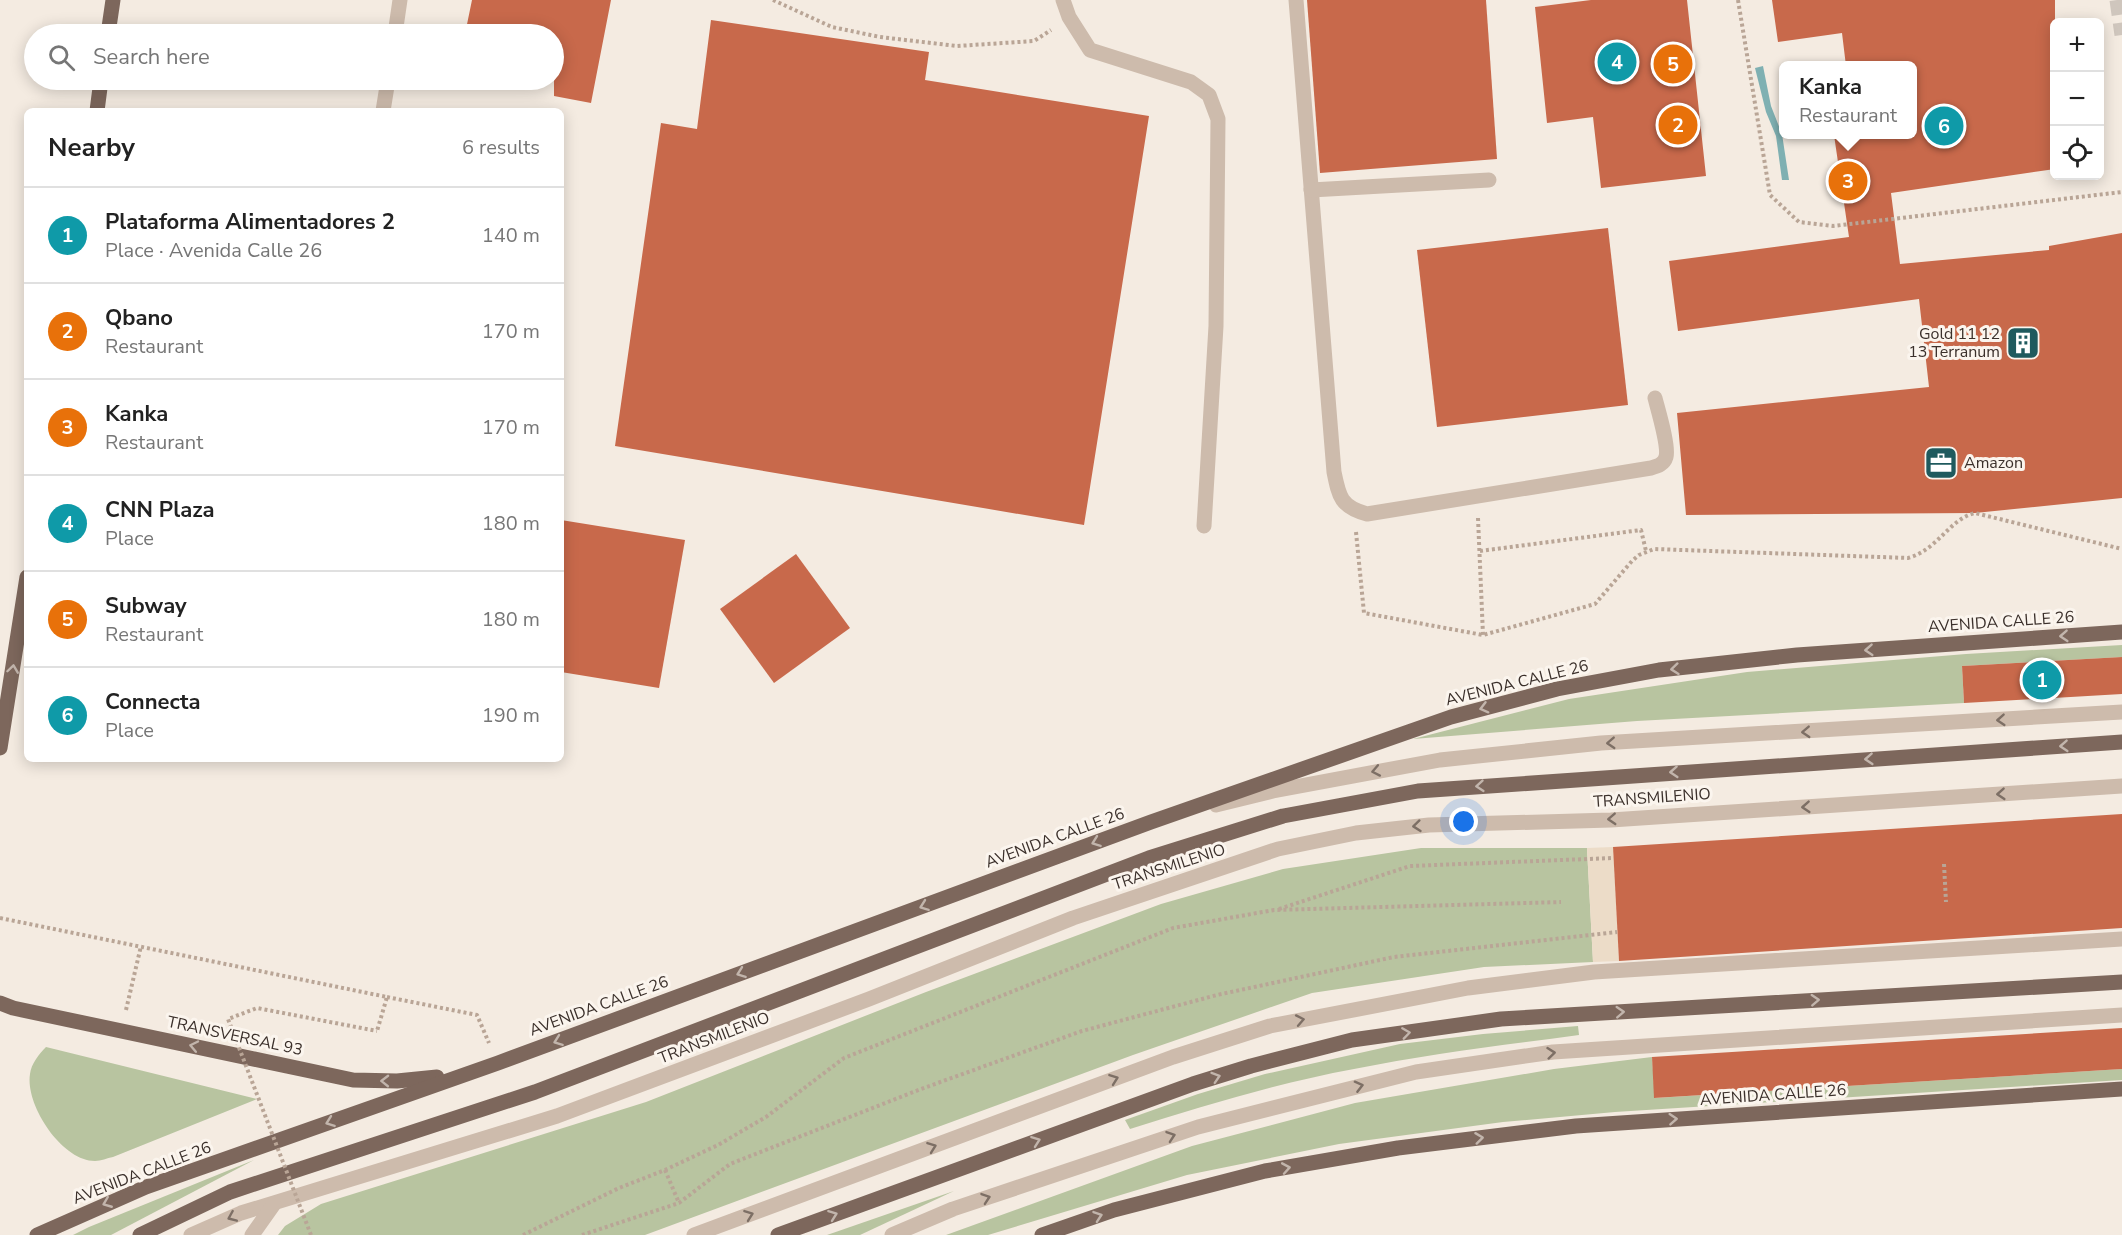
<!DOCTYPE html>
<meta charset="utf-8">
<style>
:root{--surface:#fff;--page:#f6f6f6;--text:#222;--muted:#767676;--line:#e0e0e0;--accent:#1f5a5e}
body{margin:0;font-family:"Nunito Sans",sans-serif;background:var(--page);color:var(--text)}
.controls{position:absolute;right:18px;top:18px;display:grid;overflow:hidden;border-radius:9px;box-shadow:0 3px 15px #0003}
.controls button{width:54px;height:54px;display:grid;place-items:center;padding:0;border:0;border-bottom:2px solid var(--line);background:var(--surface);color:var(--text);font:30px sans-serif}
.you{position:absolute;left:1464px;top:822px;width:21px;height:21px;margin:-15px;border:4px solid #fff;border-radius:50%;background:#1a73e8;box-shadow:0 0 0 9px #1a73e833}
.badge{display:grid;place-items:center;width:39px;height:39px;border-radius:50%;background:var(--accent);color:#fff;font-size:20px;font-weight:700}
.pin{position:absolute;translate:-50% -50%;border:3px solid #fff;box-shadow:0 2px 6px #0006}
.popup{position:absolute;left:1779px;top:61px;width:138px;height:78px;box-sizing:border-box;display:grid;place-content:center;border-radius:9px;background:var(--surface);filter:drop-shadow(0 2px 4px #0005);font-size:20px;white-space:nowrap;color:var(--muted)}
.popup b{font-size:22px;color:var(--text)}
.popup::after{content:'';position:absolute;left:50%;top:100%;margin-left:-12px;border:12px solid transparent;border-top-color:var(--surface)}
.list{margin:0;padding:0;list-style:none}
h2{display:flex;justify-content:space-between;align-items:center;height:78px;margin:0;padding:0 24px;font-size:26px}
h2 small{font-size:20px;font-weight:400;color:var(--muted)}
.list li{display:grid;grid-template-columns:39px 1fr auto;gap:18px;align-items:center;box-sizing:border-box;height:96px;padding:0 24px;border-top:2px solid var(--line)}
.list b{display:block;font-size:22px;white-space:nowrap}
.list p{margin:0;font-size:20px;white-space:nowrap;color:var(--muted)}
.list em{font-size:20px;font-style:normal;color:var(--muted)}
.icon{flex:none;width:33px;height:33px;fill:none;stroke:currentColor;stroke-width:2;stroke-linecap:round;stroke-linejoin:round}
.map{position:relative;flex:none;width:2122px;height:1235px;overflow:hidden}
.search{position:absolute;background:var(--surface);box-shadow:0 3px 15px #0003;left:24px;top:24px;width:540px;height:66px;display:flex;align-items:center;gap:15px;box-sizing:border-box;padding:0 21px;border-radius:33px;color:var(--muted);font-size:22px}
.panel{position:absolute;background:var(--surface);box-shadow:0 3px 15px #0003;left:24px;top:108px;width:540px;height:654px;border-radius:9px}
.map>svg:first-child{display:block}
</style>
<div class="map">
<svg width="2122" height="1235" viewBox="0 0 2122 1235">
<rect width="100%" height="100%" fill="#f4ebe1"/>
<g fill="#b8c4a0">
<path d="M2122,645v12l-160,9 2,37 -327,18 -224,18 156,-40 178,-27 219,-18z"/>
<path d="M1421,848h166l6,114 -109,5 -172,26 -179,62 -488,180h-367l7,-9 36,-22 325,-102 280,-110 235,-88 122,-35z"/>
<path d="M1578,1026l1,9c-75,10 -151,19 -225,34 -76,14 -151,37 -224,60l-5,-9 73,-26 67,-20 135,-30 83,-10z"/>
<path d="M46,1047l211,52 -144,58c-6,1 -12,4 -18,4 -33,0 -70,-56 -65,-87 1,-10 9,-20 16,-27z"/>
<path d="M1652,1057l3,41 467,-29v11l-507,32 -112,10 -164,22 -152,31 -199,60h-42l246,-89 163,-43 199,-34z"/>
<path d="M254,1160l-143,75h-38l16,-8z"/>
<path d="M954,1191l-94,44h-33z"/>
</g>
<path fill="#ecdcc8" d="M1613,847l6,114 -26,1 -6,-114z"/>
<path fill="#7fb0b2" d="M1763,66l8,40 11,28 7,46h-7l-6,-44 -10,-24 -11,-44z"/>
<g fill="#c8694b">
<path d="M472,0h139l-20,103 -37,-7v-62h-89z"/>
<path d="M1307,0h179l11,159 -177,14z"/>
<path d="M1591,0h96l19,176 -105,12 -8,-71 -46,6 -12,-116z"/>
<path d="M1772,0h283v169l-164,24 9,71 149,-14v-4l73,-13v265l-147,15 -289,2 -9,-102 252,-26 -10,-88 -241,32 -9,-70 180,-24 -15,-102h78v-69h-66l-4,-33 -64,9z"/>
<path d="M711,20l218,32 -4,28 224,36 -65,409 -469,-79 46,-323 36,6z"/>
<path d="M1608,228l20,177 -191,22 -20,-177z"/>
<path d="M561,520l124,20 -26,148 -98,-16z"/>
<path d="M796,554l54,74 -76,55 -54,-74z"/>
<path d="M2122,657v37l-158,9 -2,-37z"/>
<path d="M2122,814v114l-503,33 -6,-114z"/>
<path d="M2122,1028v41l-468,29 -2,-41z"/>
</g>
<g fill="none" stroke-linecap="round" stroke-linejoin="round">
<path stroke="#cfc6bd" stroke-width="15" stroke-dasharray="15 8" stroke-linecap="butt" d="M2117,0l5,35"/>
<g stroke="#b9a596" stroke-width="4" stroke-dasharray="3 3" stroke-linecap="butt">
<path d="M773,0l59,27 48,10 77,9 77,-5 17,-11"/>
<path d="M1738,0l32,195 29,27 34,4 289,-34"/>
<path d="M1478,518l5,117"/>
<path d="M1356,532l8,81 119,22 112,-31 37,-43 7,-6 15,-6 254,9c30,-8 41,-39 67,-45l147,36"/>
<path d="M1480,551l161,-21 5,21"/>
<path d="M1944,864l2,38"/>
<path d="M1279,909l131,-43 203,-8"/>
<path d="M0,918l387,79 -10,34"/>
<path d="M387,997l90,18 12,28"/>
<path d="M126,1010l15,-64"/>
<path d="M665,1170l14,33"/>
<path d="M523,1235l96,-47 46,-18 53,-25 48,-28 78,-59 329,-130 101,-18 287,-8"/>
<path d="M582,1235l97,-32 51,-39 191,-75 161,-58 135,-36 177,-38 223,-25"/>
</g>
<g stroke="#cdbbac" stroke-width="15">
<path d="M1063,0l6,17 21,33 101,32 18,13 9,24 -2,207 -12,200"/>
<path d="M1296,0l38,472c5,25 7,35 33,42l284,-46c7,-2 13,-4 15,-11 3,-11 -8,-47 -11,-59"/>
<path d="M395,34l5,-34"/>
<path d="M383,111l5,-31"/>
<path d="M1311,190l178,-10"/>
<path d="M1216,805l57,-14 167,-31 161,-17 521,-31"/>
<path d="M191,1235l50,-22 316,-97 312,-117 204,-81 205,-69 78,-16 73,-8 182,-5 511,-34"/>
<path d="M252,1235l22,-31"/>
<path d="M694,1235l479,-178 97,-31 198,-38 126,-16 528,-33"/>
<path d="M892,1235l61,-26 245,-82 218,-55 137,-20 569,-37"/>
</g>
<g stroke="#7d675c" stroke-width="15">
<path d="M108,34l5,-34"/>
<path d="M97,111l4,-31"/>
<path d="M0,748l27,-171"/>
<path d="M0,1003l13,5 340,72 44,1 40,-4"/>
<path d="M37,1235l109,-48 352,-124 653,-241 300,-105 106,-28 102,-19 138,-15 325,-23"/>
<path d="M140,1235l90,-43 305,-100 614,-234 134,-42 135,-25 704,-49"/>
<path d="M778,1235l415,-151 58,-18 101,-26 149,-21 621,-37"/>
<path d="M1042,1235l72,-25 151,-39 133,-23 178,-22 546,-37"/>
</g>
<path stroke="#b9a596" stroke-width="4" stroke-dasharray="3 3" stroke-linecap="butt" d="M311,1235l-83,-216 29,-11 120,23"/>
</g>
<defs><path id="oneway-chevron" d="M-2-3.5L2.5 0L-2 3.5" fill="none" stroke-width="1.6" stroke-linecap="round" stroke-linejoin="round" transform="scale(1.5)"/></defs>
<g stroke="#c2b5ac">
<use href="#oneway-chevron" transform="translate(2064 636) rotate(176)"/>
<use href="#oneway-chevron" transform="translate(1869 650) rotate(176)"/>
<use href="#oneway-chevron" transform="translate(13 669) rotate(-82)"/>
<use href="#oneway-chevron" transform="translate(1675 669) rotate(174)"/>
<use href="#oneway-chevron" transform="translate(1484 708) rotate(165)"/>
<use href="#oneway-chevron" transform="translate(2064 746) rotate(176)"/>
<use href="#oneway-chevron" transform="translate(1869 759) rotate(176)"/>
<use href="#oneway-chevron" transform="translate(1674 772) rotate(176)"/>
<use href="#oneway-chevron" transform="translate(1480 786) rotate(175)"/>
<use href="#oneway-chevron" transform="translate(1096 842) rotate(160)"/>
<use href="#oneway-chevron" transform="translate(924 906) rotate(160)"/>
<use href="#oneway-chevron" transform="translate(741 973) rotate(160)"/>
<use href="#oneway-chevron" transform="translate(1815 1000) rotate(-3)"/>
<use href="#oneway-chevron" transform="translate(1620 1012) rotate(-3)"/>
<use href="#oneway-chevron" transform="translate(1406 1033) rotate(-8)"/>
<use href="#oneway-chevron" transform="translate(558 1041) rotate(160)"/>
<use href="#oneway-chevron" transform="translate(194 1046) rotate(-168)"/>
<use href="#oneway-chevron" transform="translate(1216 1077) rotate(-18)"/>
<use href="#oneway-chevron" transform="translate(385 1081) rotate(-179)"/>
<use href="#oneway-chevron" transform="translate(1673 1119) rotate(-4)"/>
<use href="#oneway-chevron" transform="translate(330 1122) rotate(160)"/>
<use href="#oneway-chevron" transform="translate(1479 1138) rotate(-7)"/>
<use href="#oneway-chevron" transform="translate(1036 1141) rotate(-20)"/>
<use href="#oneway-chevron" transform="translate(1286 1168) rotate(-10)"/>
<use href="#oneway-chevron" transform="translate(107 1203) rotate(158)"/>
<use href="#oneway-chevron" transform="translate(833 1215) rotate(-20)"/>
<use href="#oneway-chevron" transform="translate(1098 1216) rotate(-19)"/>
</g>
<g stroke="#7d6f65">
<use href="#oneway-chevron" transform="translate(2001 720) rotate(176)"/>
<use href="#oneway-chevron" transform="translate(1806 732) rotate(177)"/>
<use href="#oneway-chevron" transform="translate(1611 743) rotate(177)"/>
<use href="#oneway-chevron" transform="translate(1376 771) rotate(169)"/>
<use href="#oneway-chevron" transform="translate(2001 794) rotate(176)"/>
<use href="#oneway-chevron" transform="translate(1806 807) rotate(176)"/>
<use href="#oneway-chevron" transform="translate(1612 819) rotate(177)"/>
<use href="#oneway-chevron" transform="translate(1417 826) rotate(174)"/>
<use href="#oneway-chevron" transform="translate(1300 1020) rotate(-11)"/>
<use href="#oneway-chevron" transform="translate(1551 1053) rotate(-6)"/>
<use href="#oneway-chevron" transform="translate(1114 1079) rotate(-20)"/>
<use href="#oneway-chevron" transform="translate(1359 1086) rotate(-14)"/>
<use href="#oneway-chevron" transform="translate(1171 1136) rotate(-19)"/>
<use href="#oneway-chevron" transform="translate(932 1147) rotate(-20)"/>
<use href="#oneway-chevron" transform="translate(986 1198) rotate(-19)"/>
<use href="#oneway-chevron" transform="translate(749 1215) rotate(-20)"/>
<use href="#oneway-chevron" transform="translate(232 1217) rotate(157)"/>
</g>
<defs>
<symbol id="building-square" viewBox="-11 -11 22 22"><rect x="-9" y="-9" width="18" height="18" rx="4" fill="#1f5a5e" stroke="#fbf5ee"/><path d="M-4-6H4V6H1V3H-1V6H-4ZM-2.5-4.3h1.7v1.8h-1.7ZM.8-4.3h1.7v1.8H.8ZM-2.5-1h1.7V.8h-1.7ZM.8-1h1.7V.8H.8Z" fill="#fff"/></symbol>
<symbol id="office-square" viewBox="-11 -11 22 22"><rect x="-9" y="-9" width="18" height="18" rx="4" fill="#1f5a5e" stroke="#fbf5ee"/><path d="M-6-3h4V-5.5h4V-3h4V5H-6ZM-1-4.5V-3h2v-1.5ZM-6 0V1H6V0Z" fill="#fff"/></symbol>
</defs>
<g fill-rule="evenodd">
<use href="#building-square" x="2004" y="324" width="38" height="38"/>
<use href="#office-square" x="1922" y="444" width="38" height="38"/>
</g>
<g text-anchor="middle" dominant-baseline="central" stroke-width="6" stroke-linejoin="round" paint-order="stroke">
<g font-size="16" fill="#3b302b" stroke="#fbf5ee" text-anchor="end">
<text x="2000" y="334">Gold 11 12<tspan x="2000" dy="18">13 Terranum</tspan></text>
<text x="1964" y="463" text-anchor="start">Amazon</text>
</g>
<g font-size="16" fill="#3b302b" stroke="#fbf5ee">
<text transform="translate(2001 622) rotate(-4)">AVENIDA CALLE 26</text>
<text transform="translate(1517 683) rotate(-14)">AVENIDA CALLE 26</text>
<text transform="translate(1652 798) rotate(-4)">TRANSMILENIO</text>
<text transform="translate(1055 838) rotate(-20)">AVENIDA CALLE 26</text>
<text transform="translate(1169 867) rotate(-18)">TRANSMILENIO</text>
<text transform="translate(599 1006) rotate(-20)">AVENIDA CALLE 26</text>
<text transform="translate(235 1036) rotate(12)">TRANSVERSAL 93</text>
<text transform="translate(714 1038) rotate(-21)">TRANSMILENIO</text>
<text transform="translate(1773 1095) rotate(-4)">AVENIDA CALLE 26</text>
<text transform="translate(142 1173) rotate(-21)">AVENIDA CALLE 26</text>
</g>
</g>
</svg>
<div class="controls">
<button>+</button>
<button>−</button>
<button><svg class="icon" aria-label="locate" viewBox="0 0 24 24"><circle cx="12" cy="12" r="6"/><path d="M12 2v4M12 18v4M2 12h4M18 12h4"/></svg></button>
</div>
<div class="you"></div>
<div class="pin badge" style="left:2042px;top:680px;background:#0f9aa8">1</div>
<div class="pin badge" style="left:1678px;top:125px;background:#e8710a">2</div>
<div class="pin badge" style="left:1848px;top:181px;background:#e8710a">3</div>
<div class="popup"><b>Kanka</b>Restaurant</div>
<div class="pin badge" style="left:1617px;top:62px;background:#0f9aa8">4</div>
<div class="pin badge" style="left:1673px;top:64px;background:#e8710a">5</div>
<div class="pin badge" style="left:1944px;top:126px;background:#0f9aa8">6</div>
<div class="search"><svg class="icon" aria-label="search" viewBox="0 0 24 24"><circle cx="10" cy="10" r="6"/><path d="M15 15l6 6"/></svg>Search here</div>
<section class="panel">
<h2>Nearby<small>6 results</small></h2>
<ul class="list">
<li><span class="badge" style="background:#0f9aa8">1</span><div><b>Plataforma Alimentadores 2</b><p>Place · Avenida Calle 26</p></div><em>140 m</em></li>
<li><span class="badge" style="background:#e8710a">2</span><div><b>Qbano</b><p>Restaurant</p></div><em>170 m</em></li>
<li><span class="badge" style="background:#e8710a">3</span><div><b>Kanka</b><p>Restaurant</p></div><em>170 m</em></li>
<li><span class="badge" style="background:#0f9aa8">4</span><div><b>CNN Plaza</b><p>Place</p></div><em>180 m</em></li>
<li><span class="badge" style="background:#e8710a">5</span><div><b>Subway</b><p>Restaurant</p></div><em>180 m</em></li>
<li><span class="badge" style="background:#0f9aa8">6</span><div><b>Connecta</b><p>Place</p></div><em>190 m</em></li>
</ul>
</section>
</div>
